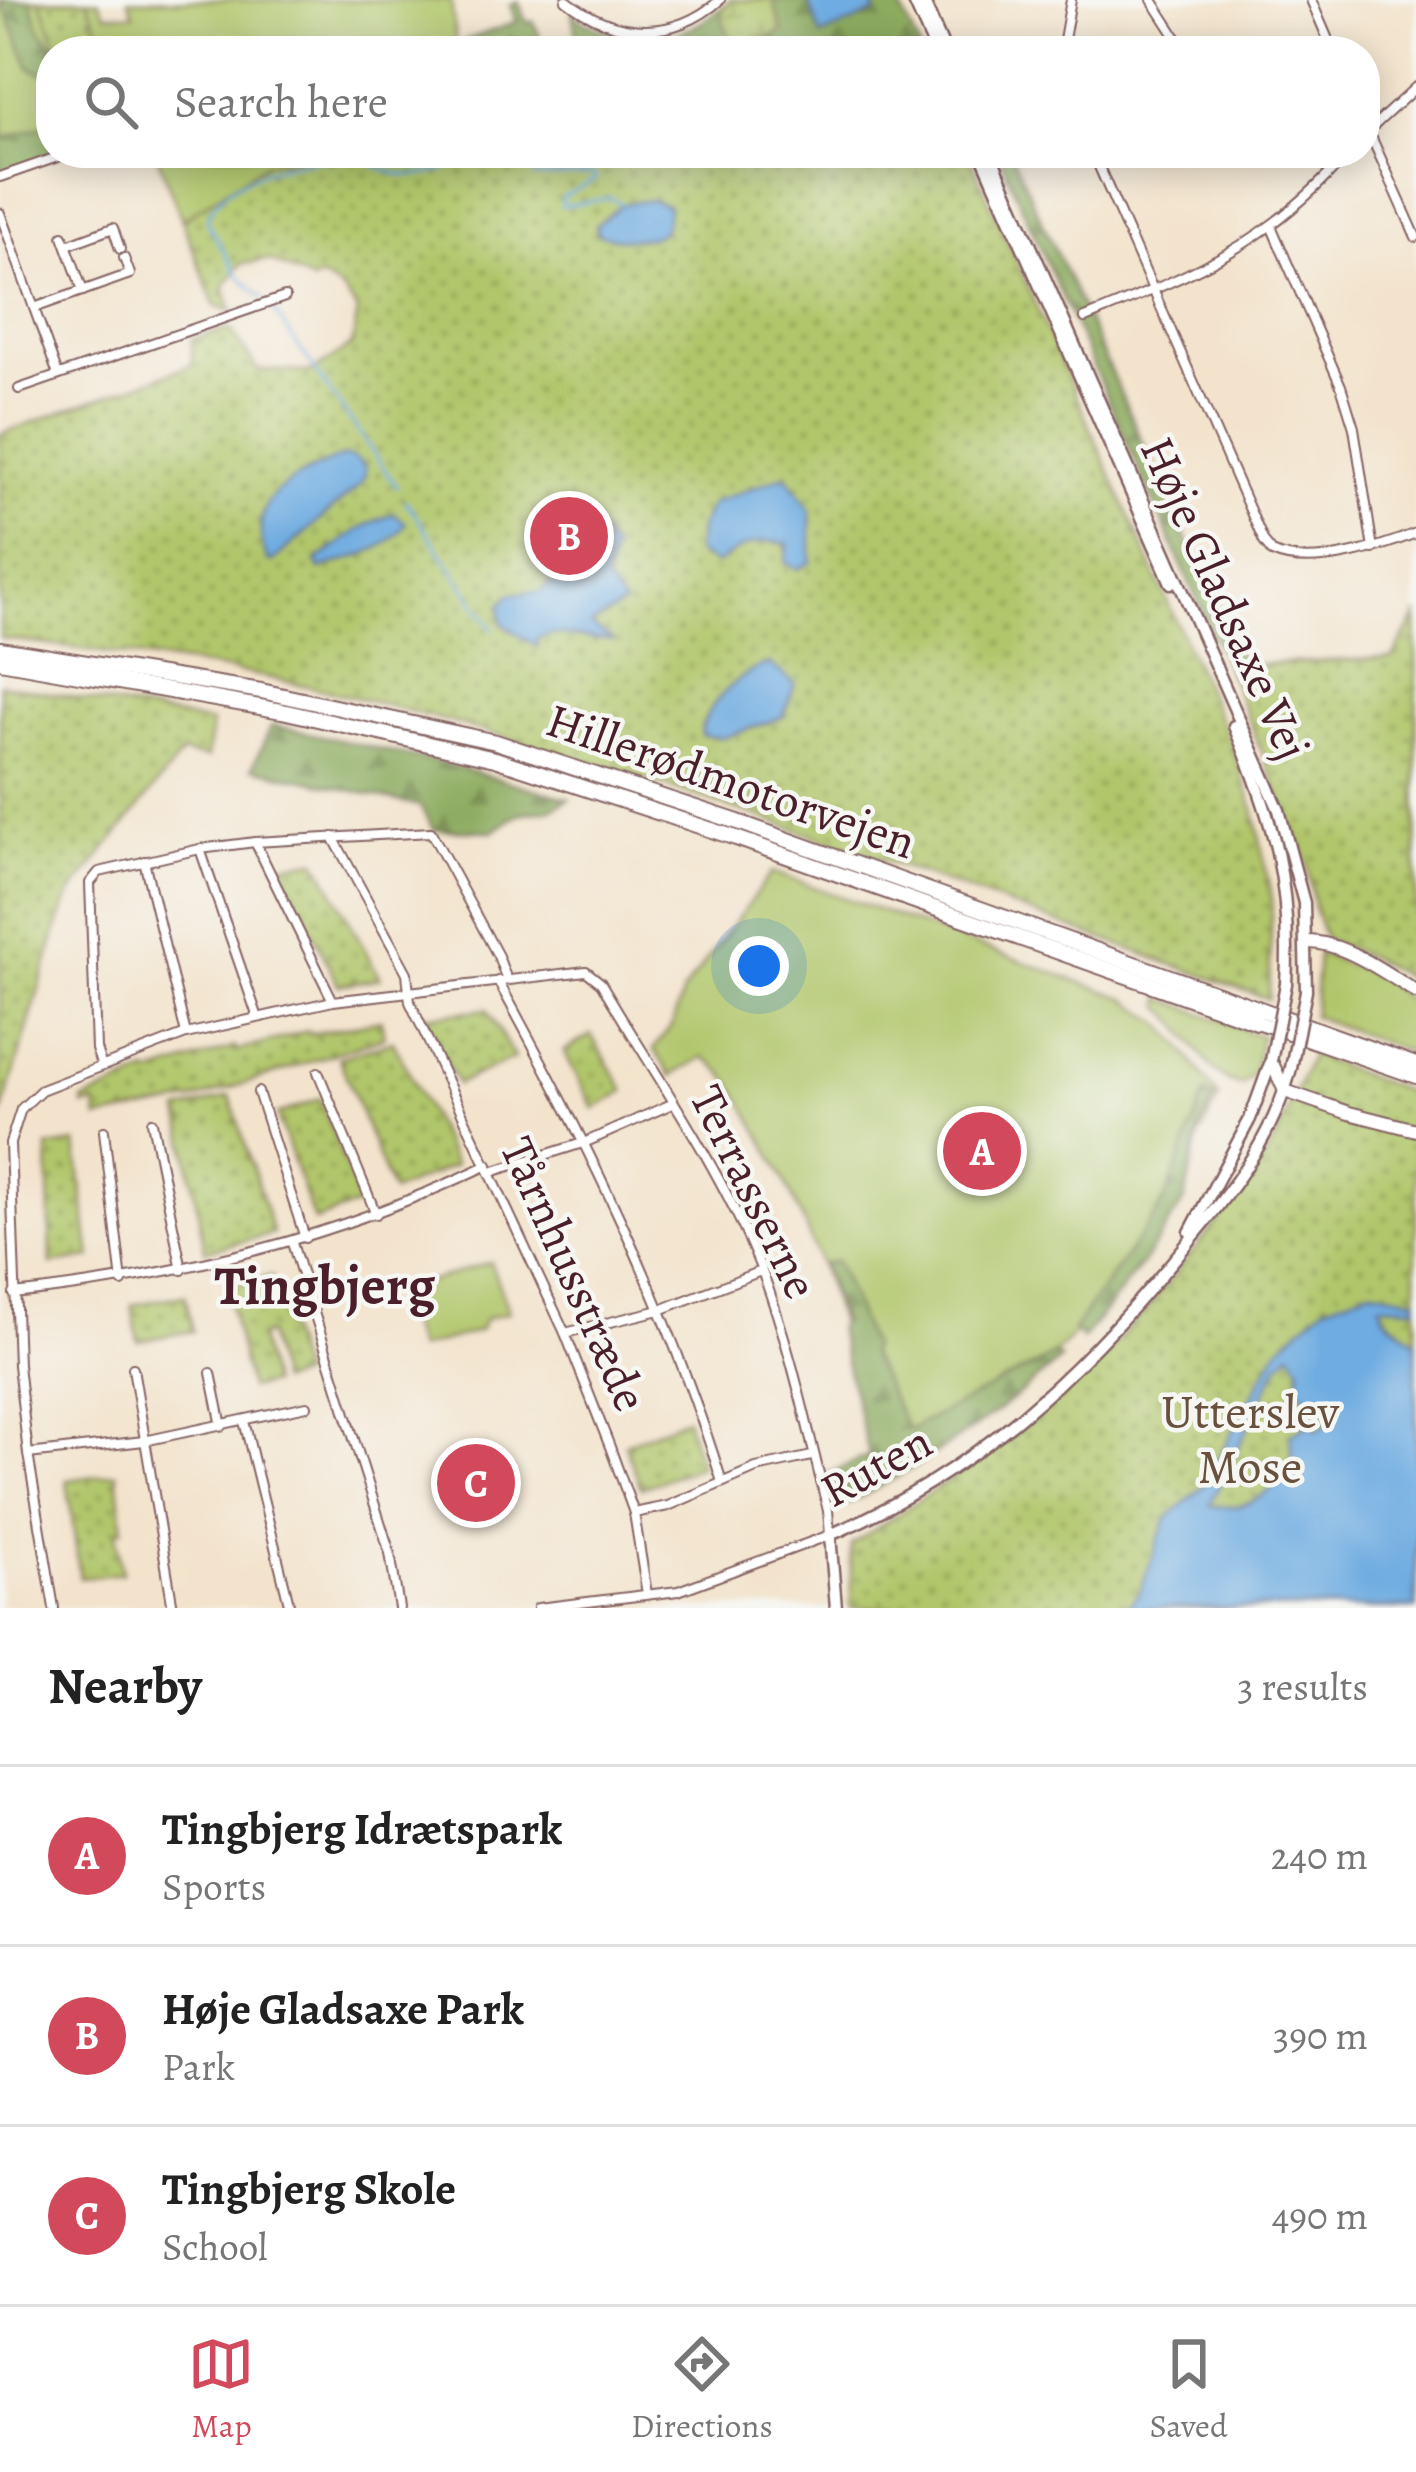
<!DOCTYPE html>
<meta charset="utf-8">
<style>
:root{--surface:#fff;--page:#f2f2f2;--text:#222;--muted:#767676;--line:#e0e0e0;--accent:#d1495b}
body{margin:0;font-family:Alegreya,serif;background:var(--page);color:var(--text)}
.you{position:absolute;left:759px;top:966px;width:42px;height:42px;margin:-30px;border:9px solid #fff;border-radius:50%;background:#1a73e8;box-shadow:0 0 0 18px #1a73e833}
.badge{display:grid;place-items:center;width:78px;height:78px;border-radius:50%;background:var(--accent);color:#fff;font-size:39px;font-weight:700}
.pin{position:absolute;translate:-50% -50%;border:6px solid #fff;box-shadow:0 3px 12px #0006}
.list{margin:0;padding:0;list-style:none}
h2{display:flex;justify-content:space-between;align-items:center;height:156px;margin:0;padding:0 48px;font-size:51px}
h2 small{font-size:39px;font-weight:400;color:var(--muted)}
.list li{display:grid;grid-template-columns:78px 1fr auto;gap:36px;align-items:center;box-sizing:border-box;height:180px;padding:0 48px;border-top:3px solid var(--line)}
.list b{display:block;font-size:45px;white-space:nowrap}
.list p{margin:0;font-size:39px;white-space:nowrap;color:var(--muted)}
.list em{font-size:39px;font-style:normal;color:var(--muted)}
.icon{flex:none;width:66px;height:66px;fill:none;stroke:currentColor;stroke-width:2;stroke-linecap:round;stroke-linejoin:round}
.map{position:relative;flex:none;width:1416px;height:1608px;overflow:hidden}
.search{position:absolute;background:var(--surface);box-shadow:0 6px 30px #0003;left:36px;right:36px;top:36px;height:132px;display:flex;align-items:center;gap:30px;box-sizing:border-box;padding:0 42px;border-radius:48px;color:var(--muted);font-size:45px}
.sheet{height:696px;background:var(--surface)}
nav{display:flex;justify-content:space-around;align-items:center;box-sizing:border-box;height:168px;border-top:3px solid var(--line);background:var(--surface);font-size:33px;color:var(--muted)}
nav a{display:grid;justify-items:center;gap:6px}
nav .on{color:var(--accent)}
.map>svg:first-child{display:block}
</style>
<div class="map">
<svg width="1416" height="1608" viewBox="0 0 1416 1608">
<defs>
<pattern id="forest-firs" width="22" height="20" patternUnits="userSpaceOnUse" patternTransform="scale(3)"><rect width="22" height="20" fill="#8cab5e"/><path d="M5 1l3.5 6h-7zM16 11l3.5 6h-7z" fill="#748b4e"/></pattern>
<pattern id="wetland-marsh" width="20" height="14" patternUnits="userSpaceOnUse" patternTransform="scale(3)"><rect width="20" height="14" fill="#b1c66a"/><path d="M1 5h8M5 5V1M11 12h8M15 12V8" fill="none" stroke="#92a057"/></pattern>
<pattern id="park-dots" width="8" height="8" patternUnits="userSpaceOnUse" patternTransform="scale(3)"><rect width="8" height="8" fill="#b1c66a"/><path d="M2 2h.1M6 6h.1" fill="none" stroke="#92a057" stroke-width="1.8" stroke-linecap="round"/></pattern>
</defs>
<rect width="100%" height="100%" fill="#f6f6f2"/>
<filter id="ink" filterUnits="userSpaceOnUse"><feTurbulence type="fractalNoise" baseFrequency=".00833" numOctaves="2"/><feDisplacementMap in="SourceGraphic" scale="24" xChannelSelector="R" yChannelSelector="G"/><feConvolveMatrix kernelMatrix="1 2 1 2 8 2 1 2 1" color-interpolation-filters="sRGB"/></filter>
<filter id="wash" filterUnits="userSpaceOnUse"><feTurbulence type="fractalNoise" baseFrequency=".004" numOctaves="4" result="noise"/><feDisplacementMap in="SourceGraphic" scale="48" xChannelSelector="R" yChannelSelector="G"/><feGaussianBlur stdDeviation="2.7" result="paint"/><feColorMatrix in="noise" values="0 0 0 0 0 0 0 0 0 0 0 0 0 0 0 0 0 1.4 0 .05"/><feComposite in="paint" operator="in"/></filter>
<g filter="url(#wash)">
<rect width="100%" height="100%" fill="#f3e3cc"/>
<g fill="#b1c66a" stroke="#7e724a" stroke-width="3">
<path d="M0,0h99l6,14h29l-6,-14h323l6,51h-406v73l-48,15z"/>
<path d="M156,153h169l-58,10 -85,57z"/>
<path d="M772,872l353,126 34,24 20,21 40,55 -20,38 -7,30 -112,163 -19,19 -34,27 -155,78c-28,-121 -52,-214 -114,-323 -16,-28 -27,-56 -54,-73l-33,19 -17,-27 18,-24 11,-33z"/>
<path d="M1318,953l62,24 36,29v49l-103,-39z"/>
<path d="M1162,998l99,38 -7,37 -12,12c-34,-3 -53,-58 -80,-77z"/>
<path d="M490,1262l19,50 -24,7 -6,12 -62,18 -19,-57z"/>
</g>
<g fill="url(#forest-firs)" stroke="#6b6544" stroke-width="3">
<path d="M1,0h30c5,24 10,38 32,51h-12v26l-21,-9z"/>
<path d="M730,0h168l23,51h-373l30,-10 -6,-27c57,35 108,34 158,-14z"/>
<path d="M518,1l9,22 6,-2 13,30h-84l1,-10 54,-19 -7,-17z"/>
<path d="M51,124v29h11l-62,21v-43l4,7z"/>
<path d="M998,153h13l233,512 149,-7 23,-41v366l-43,-24 -73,-114 -47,-119z"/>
<path d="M272,725l169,38 128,36 -18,10 -33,5 -24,17 -60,-1 -14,-24 -168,-38z"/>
<path d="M1205,1093l10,4 -16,31 -14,72 -44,65 -58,74 -10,-9 91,-128z"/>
<path d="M836,1261l35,86 -2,6 39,77 148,-76 5,5c-67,59 -137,106 -216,146l-7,-1 -9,-30 40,-19 -32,-128 5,-4 -20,-59z"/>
</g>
<path fill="url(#wetland-marsh)" stroke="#7e724a" stroke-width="3" d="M731,0h42l9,31 -40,18 -12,-11 -10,-26z"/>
<g fill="url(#park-dots)" stroke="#7e724a" stroke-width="3">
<path d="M40,0h47l13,33 -43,12z"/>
<path d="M325,153h643l264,594 22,62 18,92 -3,98c-327,-116 -650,-245 -989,-319 -92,-20 -187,-28 -280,-42v-204l192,-69v-26l38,-10 28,41 54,2 40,-27 6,-34 -16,-21 -21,-12 -9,3 -43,-21 -28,4 -17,23 8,24 -17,-6 -33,-85 85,-57z"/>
<path d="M1416,617v366l-43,-24 -48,-20 -11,-32 -7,-44 -77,-188 14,-9 149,-8z"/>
<path d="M0,684l212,39 -5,35 -25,-5 -111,140 -12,30 -59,197z"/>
<path d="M317,860l63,118 -42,7 -57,-120z"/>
<path d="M487,1009l27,49 -57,26 -33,-68z"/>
<path d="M381,1020l3,17 -189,63 -97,19 -2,-15 -12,2 -1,-5 65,-28 2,2 85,-28 2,4 71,-20 2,3z"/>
<path d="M591,1035l34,56 -31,18 -30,-58z"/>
<path d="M393,1041l62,124 -63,27 -53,-134z"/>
<path d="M1311,1055l105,40v513h-565v-63l147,-97 82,-67 66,-71 108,-134 22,-37z"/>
<path d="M230,1096l43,138 -68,17 -25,-140z"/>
<path d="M320,1099l40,105 -46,17 -37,-106z"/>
<path d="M76,1143l15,115 -40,6 -3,-117z"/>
<path d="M271,1276l30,100 -22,6 -12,-49 -8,4 11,47 -21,5 -23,-101z"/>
<path d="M185,1295l8,36 -55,10 -6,-36z"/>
<path d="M686,1418l14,48 -59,22 -16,-44z"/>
<path d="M117,1473l6,56 -7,2 6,42 -42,5 -13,-98z"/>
</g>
<g fill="#6eace1" stroke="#5c6686" stroke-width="3" fill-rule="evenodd">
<path d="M808,0h62l6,12 -55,24z"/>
<path d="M651,200l17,6c0,1 -2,19 -3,20 -9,19 -51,13 -67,8l-2,-9 26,-21z"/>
<path d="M344,456l10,2 11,9v10l-6,9 -87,76 -4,-1c-28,-67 28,-84 76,-105z"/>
<path d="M786,475l25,36v51l-13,7 -13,-6 3,-19c-29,-8 -48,3 -72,20l-20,-11 3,-24 13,-26z"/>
<path d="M395,514l11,9c-19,29 -55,35 -86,46l-4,-7c24,-19 49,-41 79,-48z"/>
<path d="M587,517l26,32 -8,32 19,24 -33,20 23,16 -62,-7 -15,4v9l-34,-23 -3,-18 10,-12 32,-3 17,-17 -4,-24 12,-7 4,-18z"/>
<path d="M769,663l26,21 -12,33 -60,21 -22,-3c3,-31 40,-62 68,-72z"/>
<path d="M1370,1289l46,10v8l-36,-2 5,12 31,24v267h-291l14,-14 28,-76 35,-30 76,-140 46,-42zM1291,1352l9,15 -2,23 5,1 10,19 15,1v12l-10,7 -9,-6 -19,11 4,32c-23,25 -48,47 -84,38l69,-141z"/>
</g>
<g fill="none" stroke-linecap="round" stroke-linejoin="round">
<g stroke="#6eace1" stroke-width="3">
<path d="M511,153l8,4 7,-4"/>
<path d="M548,153l1,4 -16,14 2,6 58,-3 3,5 -33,18 -2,9 50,-8 11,6"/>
<path d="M263,299l-27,-26 -29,-52c13,-53 108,-62 153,-66 34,29 78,25 111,-1l19,-1"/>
<path d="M271,307l126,180"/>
<path d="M406,501l87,128"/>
</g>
</g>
</g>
<g filter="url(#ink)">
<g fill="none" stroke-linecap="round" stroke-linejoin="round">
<defs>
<g id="street">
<path d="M566,0c48,38 106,42 154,0"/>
<path d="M1152,0l33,51"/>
<path d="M1311,0l22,51"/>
<path d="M1062,51l9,-51"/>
<path d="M1365,123l51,114"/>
<path d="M1366,133l50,-46"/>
<path d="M1093,153l171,389 8,10c38,18 107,-4 144,-19"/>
<path d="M0,177l69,-24"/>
<path d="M0,213l58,162"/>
<path d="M1272,228l69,158 13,42 19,121"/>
<path d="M63,236l20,55"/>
<path d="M67,245l46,-17 7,21"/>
<path d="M34,308l96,-34 -6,-16"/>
<path d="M1085,318c108,-44 185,-74 263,-165"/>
<path d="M19,389l266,-92"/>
<path d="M333,837l74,136 3,29 155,331 45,114 24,66 13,81"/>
<path d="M255,842l78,159"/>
<path d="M200,849l57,166"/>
<path d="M144,861l42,173"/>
<path d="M498,981c89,161 170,325 224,501"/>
<path d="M101,1064l-5,-15 -6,-166 9,-11 101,-23 55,-7 176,-10 67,124 9,24"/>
<path d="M318,1072l58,142"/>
<path d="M258,1092l47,146"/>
<path d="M152,1122l30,148"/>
<path d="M104,1131l18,151"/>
<path d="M491,1172l95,-30 88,-39"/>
<path d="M292,1243l98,310 9,55"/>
<path d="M14,1294c170,-19 319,-55 474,-129"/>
<path d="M565,1333l95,-23 101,-39"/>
<path d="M133,1368l40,240"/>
<path d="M211,1373l11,53"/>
<path d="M244,1421l46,187"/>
<path d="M28,1454l116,-13 163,-35"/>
<path d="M634,1513l34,-7 88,-38 56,-12"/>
<path d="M54,1608l-26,-154 -10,-89 -8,-222 11,-34 20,-19 145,-56 147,-33 253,-30 15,12c55,94 121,186 161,288 29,77 46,160 66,239l2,25 -152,56 -140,17"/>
</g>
<g id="secondary">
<path d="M913,0l23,51"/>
<path d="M923,0l22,51"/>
<path d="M981,153l190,430"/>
<path d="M990,153l289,657 25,93 2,88"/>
<path d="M1234,726c39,94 58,155 52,258"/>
<path d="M1190,1232l60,-113 21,-58"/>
<path d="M836,1608l-6,-73c145,-62 249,-160 348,-280 48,-58 94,-112 113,-187"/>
</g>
<g id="primary">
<path d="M1307,942c37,0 79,31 109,50"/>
<path d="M1257,1022l159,55"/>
<path d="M1271,1061l14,30 64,22 67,17"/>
</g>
<g id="highway">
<path d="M0,649l261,42 235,51 242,80 678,243"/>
<path d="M0,661l282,50 213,48 241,79 521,184"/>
</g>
</defs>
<use href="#street" stroke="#856463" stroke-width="12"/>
<use href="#secondary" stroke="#856463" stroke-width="15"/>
<use href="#primary" stroke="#856463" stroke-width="16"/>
<use href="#highway" stroke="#856463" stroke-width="18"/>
<use href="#street" stroke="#fff" stroke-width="8"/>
<use href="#secondary" stroke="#fff" stroke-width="10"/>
<use href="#primary" stroke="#fff" stroke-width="12"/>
<use href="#highway" stroke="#fff" stroke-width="14"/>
<defs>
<g id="secondary-bridge">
<path d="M1271,1061l15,-77"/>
<path d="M1291,1068l15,-77"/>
</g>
</defs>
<use href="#secondary-bridge" stroke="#856463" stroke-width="15" stroke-linecap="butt"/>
<use href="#secondary-bridge" stroke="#fff" stroke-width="10"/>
</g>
</g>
<g text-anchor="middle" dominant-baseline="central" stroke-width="9" stroke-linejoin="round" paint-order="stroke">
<g font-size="48" fill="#4a1f2b" stroke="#f6f6f2">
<text transform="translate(1225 598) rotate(66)">Høje Gladsaxe Vej</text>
<text transform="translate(731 781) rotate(19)">Hillerødmotorvejen</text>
<text transform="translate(754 1192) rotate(64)">Terrasserne</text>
<text transform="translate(574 1274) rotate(66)">Tårnhusstræde</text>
<text transform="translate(876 1466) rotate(-29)">Ruten</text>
</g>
<g font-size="48" fill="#69513e" stroke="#f6f6f2">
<text x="1250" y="1412">Utterslev<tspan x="1250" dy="55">Mose</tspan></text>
</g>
<g font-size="54" font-weight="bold" fill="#4a1f2b" stroke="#f6f6f2">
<text x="325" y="1286">Tingbjerg</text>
</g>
</g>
</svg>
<div class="you"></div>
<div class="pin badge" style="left:982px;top:1151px">A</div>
<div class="pin badge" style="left:569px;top:536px">B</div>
<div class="pin badge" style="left:476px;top:1483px">C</div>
<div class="search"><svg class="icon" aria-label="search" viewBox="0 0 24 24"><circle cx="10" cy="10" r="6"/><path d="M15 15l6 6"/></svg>Search here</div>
</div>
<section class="sheet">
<h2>Nearby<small>3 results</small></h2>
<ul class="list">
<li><span class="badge">A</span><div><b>Tingbjerg Idrætspark</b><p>Sports</p></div><em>240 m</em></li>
<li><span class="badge">B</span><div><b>Høje Gladsaxe Park</b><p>Park</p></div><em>390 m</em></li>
<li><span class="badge">C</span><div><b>Tingbjerg Skole</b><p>School</p></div><em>490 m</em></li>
</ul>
</section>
<nav>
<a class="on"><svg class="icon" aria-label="map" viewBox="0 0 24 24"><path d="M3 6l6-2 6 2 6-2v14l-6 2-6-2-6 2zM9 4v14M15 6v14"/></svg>Map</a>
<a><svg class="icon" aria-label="directions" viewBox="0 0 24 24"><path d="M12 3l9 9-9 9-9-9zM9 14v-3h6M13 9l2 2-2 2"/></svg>Directions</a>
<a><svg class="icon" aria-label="saved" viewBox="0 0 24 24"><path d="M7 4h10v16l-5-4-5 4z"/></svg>Saved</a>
</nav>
